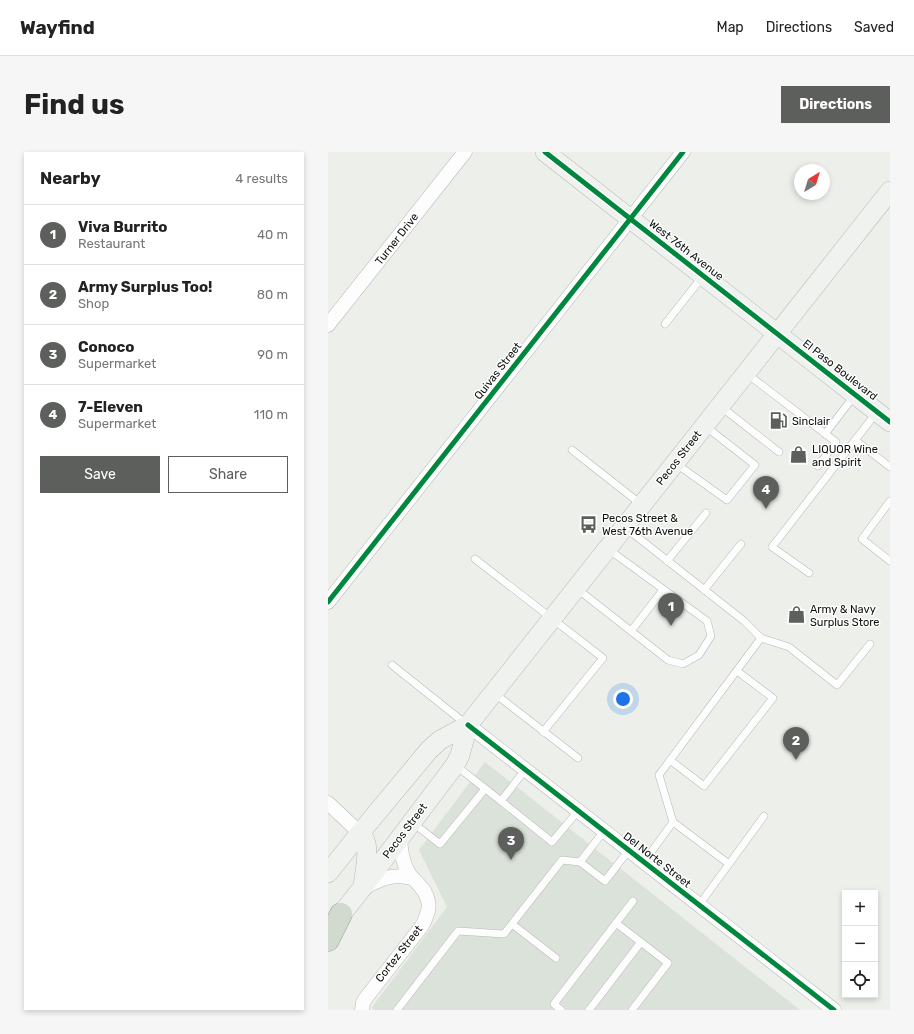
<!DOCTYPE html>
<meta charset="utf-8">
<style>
:root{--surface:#fff;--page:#f6f6f6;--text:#222;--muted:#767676;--line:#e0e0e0;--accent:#5c5f5b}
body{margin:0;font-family:Rubik,sans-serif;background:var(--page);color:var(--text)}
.controls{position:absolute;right:12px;bottom:12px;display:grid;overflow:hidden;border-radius:0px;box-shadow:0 2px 6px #0003}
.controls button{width:36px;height:36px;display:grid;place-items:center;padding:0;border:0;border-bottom:1px solid var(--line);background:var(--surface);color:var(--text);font:20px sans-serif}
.compass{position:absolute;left:466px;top:12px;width:36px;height:36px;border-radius:50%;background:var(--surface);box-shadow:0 2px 6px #0003;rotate:38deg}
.you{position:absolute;left:295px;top:547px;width:14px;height:14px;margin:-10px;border:3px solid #fff;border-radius:50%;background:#1a73e8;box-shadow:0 0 0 6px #1a73e833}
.badge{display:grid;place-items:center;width:26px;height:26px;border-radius:50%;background:var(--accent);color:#fff;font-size:13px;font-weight:700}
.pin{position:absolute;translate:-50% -33px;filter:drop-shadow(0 1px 2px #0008)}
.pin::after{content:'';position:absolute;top:21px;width:14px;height:12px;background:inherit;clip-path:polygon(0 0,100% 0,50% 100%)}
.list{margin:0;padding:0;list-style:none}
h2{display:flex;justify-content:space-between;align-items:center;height:52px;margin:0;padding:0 16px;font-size:17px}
h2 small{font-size:13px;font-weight:400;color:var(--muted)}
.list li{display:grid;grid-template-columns:26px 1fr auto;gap:12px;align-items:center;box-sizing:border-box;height:60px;padding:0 16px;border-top:1px solid var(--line)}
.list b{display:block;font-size:15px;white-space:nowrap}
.list p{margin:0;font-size:13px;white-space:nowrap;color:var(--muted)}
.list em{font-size:13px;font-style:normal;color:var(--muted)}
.actions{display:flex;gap:8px;padding:12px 16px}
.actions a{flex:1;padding:9px 0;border:1px solid var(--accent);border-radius:0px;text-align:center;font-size:14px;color:var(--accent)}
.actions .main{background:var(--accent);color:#fff}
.icon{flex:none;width:22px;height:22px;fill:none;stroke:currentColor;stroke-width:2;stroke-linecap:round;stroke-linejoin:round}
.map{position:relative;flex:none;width:562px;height:858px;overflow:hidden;border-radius:0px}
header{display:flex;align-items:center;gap:24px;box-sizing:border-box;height:56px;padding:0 20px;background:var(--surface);border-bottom:1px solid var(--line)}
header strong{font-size:19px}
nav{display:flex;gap:22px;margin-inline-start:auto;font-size:14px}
.intro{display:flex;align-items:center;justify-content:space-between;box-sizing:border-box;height:96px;padding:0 24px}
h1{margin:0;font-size:28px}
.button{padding:10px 18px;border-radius:0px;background:var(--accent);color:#fff;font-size:14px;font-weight:700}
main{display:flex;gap:24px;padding:0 24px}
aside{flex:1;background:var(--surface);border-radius:0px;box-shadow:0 2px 6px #0003}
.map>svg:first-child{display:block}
</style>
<header>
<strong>Wayfind</strong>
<nav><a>Map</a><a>Directions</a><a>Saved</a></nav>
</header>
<div class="intro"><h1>Find us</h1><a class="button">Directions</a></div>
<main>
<aside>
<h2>Nearby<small>4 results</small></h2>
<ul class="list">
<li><span class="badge">1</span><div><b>Viva Burrito</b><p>Restaurant</p></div><em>40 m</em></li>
<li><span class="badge">2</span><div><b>Army Surplus Too!</b><p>Shop</p></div><em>80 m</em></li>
<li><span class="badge">3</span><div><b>Conoco</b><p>Supermarket</p></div><em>90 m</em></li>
<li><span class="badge">4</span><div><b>7-Eleven</b><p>Supermarket</p></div><em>110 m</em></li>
</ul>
<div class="actions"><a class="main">Save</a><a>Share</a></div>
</aside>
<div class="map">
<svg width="562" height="858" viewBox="0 0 562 858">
<rect width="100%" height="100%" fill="#ecefea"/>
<path fill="#dbe2d9" d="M157,610l315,248h-426l-2,-3 75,-100 -28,-57z"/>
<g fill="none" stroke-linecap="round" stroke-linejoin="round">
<defs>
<g id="lane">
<path d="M337,172l38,-48"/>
<path d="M418,221l90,69 -18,24"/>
<path d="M392,254l59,46"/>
<path d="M497,282l29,-38"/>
<path d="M527,288l35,27"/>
<path d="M244,298l70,55"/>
<path d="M347,311l52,37 28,-35 -50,-39"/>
<path d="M562,349l-28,38 28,22"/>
<path d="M298,376l118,93 17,17 -102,137 14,47 -29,40"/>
<path d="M147,407l128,99 -60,74"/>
<path d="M339,409l39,-48"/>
<path d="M481,421l-37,-26 105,-135"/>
<path d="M248,436l92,72 15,4 16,-9 12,-19 -4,-15 -99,-72"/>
<path d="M376,438l37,-46"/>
<path d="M303,479l32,-41"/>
<path d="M433,486l28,9 48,38 33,-41"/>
<path d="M64,513l74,59"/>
<path d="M166,541l84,65"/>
<path d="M342,608l34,26 69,-88 -36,-27"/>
<path d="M127,613l46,36 24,-31"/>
<path d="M173,649l51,41 26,-31"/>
<path d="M345,670l56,42 -30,41"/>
<path d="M85,671l27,21 45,-55"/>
<path d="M252,710l25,19 24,-31"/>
<path d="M401,712l35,-48"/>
<path d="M288,771l52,40 -36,47"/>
<path d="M184,772l44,34"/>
<path d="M69,858l61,-79 46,3 58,-74 18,2 24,-31"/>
<path d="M233,858l-7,-6 79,-103"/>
<path d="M261,858l52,-68"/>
</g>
<g id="street">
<path d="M0,173l137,-173"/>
<path d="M0,450l355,-450"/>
<path d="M140,573l366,285"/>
<path d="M0,651l32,30"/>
<path d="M37,735c15,-8 29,-14 47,-9"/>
<path d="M34,858l1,-7 2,-4 57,-73c2,-4 4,-8 5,-12 4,-9 0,-21 -7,-28 -4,-5 -9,-9 -12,-14 -6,-11 -7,-22 -8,-33"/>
</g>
<g id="secondary">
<path d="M217,0l345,270"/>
<path d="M32,681c3,3 5,6 6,11 3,11 -2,31 -3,43"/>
<path d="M0,721l32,-40 69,-83 11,-10 28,-15 422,-534"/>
<path d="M4,774l31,-39 92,-122 5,-10 8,-30"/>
</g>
<path id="highway" d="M0,788l13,-26"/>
</defs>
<use href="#lane" stroke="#b7b9b5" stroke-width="8"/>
<use href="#street" stroke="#b7b9b5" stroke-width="15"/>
<use href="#secondary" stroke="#b7b9b5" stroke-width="20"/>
<use href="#highway" stroke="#9ca499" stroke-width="23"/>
<use href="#lane" stroke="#fcfdfc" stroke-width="7"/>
<use href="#street" stroke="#fcfdfc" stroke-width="14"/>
<use href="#secondary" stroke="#eff2ee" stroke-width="19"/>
<use href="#highway" stroke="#d2d9cf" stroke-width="22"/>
<defs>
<g id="cycleway">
<path d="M217,0l345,270"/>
<path d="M0,450l355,-450"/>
<path d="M140,573l366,285"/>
</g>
</defs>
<use href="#cycleway" stroke="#fff" stroke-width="8"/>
<use href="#cycleway" stroke="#00873e" stroke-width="5"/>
</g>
<defs>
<symbol id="fuel-bare" viewBox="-9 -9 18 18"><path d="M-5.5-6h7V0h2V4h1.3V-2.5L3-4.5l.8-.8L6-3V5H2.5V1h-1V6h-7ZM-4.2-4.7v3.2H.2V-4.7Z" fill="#5c5f5b" stroke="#fff" stroke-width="2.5" paint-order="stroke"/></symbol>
<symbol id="shop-bare" viewBox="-9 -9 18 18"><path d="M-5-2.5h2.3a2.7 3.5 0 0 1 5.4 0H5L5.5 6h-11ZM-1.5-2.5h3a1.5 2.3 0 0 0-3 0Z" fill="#5c5f5b" stroke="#fff" stroke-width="2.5" paint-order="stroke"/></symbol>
<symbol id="bus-bare" viewBox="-9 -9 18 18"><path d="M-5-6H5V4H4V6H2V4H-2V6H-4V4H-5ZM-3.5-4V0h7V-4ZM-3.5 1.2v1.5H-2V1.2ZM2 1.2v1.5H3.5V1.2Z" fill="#5c5f5b" stroke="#fff" stroke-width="2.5" paint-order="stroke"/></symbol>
</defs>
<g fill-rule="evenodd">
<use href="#fuel-bare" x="438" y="256" width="25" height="25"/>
<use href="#shop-bare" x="458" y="290" width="25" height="25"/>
<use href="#bus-bare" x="248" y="360" width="25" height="25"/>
<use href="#shop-bare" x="456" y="450" width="25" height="25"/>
</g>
<g text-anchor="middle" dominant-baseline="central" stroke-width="3" stroke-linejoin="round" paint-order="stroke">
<g font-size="11" fill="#0f110e" stroke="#fff">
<text transform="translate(69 87) rotate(-52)">Turner Drive</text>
<text transform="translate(358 98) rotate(38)">West 76th Avenue</text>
<text transform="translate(512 218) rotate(38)">El Paso Boulevard</text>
<text transform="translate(170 219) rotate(-52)">Quivas Street</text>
<text transform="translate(351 306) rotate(-52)">Pecos Street</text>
<text transform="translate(77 679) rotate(-53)">Pecos Street</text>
<text transform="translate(329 708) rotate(38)">Del Norte Street</text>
<text transform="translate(71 802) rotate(-52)">Cortez Street</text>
</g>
<g font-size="11" fill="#0f110e" stroke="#fff" text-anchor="start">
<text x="464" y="269">Sinclair</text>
<text x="484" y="297">LIQUOR Wine<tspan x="484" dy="13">and Spirit</tspan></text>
<text x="274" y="366">Pecos Street &amp;<tspan x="274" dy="13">West 76th Avenue</tspan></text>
<text x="482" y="457">Army &amp; Navy<tspan x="482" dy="13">Surplus Store</tspan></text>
</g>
</g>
</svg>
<div class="controls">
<button>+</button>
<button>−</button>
<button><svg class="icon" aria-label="locate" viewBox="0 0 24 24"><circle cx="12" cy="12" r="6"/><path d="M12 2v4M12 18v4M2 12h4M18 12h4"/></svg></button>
</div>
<svg class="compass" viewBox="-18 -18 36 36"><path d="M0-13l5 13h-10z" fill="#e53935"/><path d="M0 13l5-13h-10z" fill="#767676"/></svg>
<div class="you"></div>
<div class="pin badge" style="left:343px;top:474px">1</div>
<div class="pin badge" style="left:468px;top:608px">2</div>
<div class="pin badge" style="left:183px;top:708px">3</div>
<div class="pin badge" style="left:438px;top:357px">4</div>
</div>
</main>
